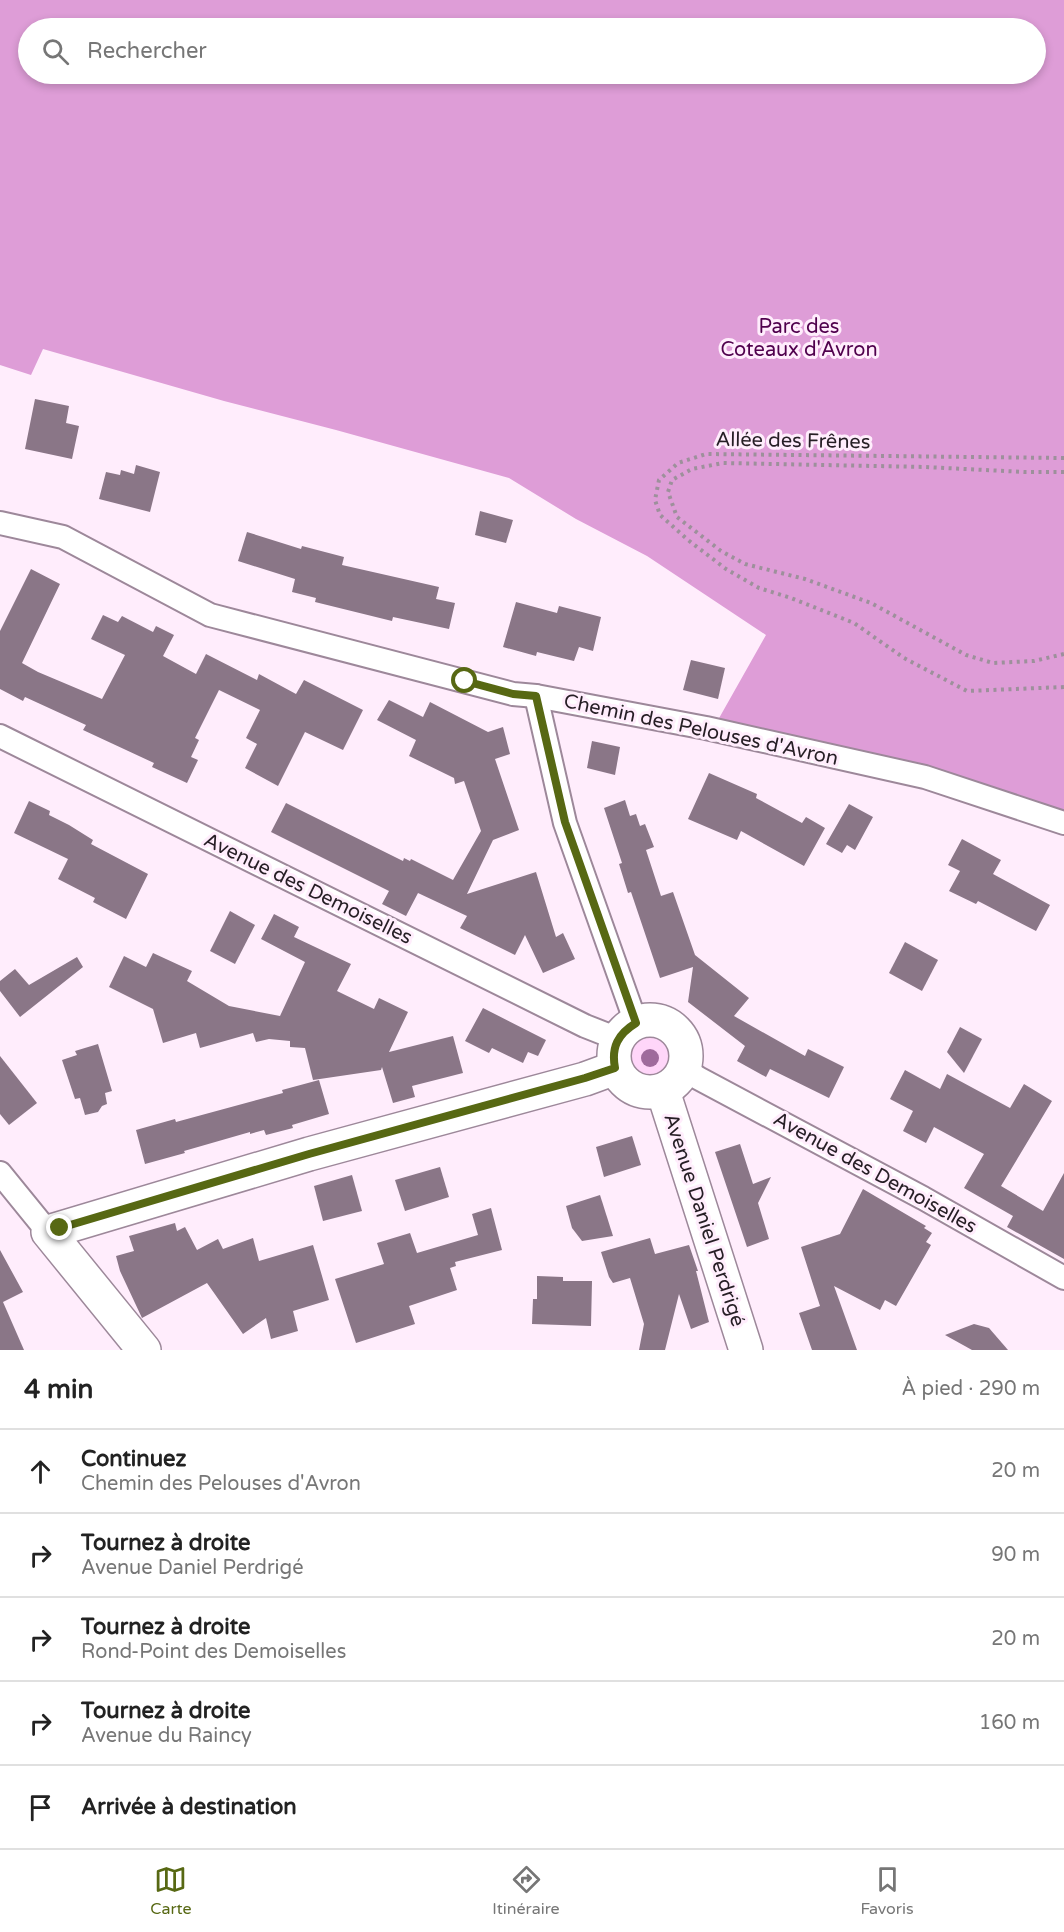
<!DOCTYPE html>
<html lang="fr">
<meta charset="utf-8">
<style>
:root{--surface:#fff;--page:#f6f6f6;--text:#222;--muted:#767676;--line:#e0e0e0;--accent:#576813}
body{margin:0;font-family:"Varela Round",sans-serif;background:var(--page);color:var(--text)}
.stop{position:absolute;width:18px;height:18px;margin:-14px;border:4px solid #576813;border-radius:50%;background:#fff}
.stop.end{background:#576813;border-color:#fff;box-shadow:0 2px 6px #0008}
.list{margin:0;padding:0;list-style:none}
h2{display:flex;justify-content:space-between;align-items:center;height:78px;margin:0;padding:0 24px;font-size:26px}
h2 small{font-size:20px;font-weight:400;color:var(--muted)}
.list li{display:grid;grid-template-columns:39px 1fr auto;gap:18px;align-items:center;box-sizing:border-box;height:84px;padding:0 24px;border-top:2px solid var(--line)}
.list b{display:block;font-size:22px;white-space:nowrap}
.list p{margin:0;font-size:20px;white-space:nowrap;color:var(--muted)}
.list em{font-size:20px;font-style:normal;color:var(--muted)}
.icon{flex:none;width:33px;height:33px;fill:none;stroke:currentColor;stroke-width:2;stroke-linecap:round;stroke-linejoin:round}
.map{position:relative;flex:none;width:1064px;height:1350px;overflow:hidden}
.search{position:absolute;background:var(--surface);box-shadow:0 3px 9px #0003;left:18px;right:18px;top:18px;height:66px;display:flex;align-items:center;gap:15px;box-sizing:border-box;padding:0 21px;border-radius:33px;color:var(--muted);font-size:22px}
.sheet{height:498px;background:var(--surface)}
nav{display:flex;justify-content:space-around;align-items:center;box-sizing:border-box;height:84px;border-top:2px solid var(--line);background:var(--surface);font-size:16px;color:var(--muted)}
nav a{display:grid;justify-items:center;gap:3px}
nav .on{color:var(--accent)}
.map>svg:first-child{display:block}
</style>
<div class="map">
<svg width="1064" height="1350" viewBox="0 0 1064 1350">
<rect width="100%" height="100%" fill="#ffedfc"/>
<circle fill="#ffd6f9" cx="650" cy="1058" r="21"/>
<path fill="#de9dd7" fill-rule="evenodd" d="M0,0h1064v812l-346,-92 48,-85 -119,-79 -71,-37 -67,-41 -173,-48 -112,-29 -181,-52 -12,26 -31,-10zM28,28h1008v46h-1008z"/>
<g fill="#8a7687">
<path d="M35,399l34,7 -3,17 13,3 -7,33 -47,-10z"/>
<path d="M136,465l24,7 -10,40 -51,-13 7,-27 14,3 1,-5 13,4z"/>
<path d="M480,511l33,9 -7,23 -31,-8z"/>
<path d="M247,532l54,17 1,-3 42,11 -2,8 97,22 -3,12 19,4 -6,26 -56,-12 -1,4 -77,-19 1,-4 -24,-6 3,-13 -57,-18z"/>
<path d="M31,569l29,15 -38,79 16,9 64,27 23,-44 -34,-16 12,-24 15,7 4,-6 31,16 3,-6 18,9 -11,21 33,18 10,-20 51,26 2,-6 37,20 8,-14 59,30 -20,40 -38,-18 -27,54 -33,-18 12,-24 -11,-6 14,-28 -41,-20 -24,48 4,2 -8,17 7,3 -11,23 -35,-16 2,-4 -71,-33 3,-5 -61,-28 -2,4 -23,-12v-58z"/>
<path d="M516,602l41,11 2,-7 42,11 -8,34 -14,-4 -5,14 -37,-9 -1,4 -33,-9z"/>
<path d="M691,660l34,8 -7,31 -35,-9z"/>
<path d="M389,700l34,17 7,-15 58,30 15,-5 7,27 -15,5 24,71 -26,10 -26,54 69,-22 20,65 7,-4 12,26 -32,14 -18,-38 -10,20 -55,-27 7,-12 -49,-23 -12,23 -24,-12 7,-13 -118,-59 15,-29 117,58 1,-3 6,3 1,-2 42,21 28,-49 -17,-50 -9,3 -1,-6 -45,-22 7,-16 -39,-20z"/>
<path d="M592,741l28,6 -5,28 -28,-7z"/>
<path d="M709,773l48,21 -1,4 46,25 4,-6 19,11 -21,38 -63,-35 -4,9 -49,-21z"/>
<path d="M625,800l5,16 6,-2 4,12 5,-2 9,23 -8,3 15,46 12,-4 22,63 54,43 -15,18 71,40 3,-7 36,18 -15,31 -59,-29 -4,8 -29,-16 8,-15 -57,-44 5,-35 -33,11 -29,-86 -3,1 -9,-29 3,-1 -18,-55z"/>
<path d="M29,801l21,10 -1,4 20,10 24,15 -2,4 57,30 -22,45 -33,-17 2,-4 -37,-19 10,-20 -54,-26z"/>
<path d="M849,804l24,13 -18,33 -8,-5 -5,8 -16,-9z"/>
<path d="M962,839l39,21 -8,14 57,31 -14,26 -58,-30 -2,3 -27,-13 11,-20 -12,-6z"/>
<path d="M230,911l25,14 -20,39 -25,-13z"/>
<path d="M274,914l25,13 -5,10 57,27 -14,27 37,18 5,-11 29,14 -19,40 64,-16 10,37 -51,13 3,11 -22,6 -11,-36 -1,3 -68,10 -8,-32 -15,-1v-6l-21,-2 -13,3 -3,-9 -53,15 -4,-15 -33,10 -10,-34 -44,-22 15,-31 22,11 7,-14 39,18 -5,10 42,25 51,10 25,-54 -44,-23z"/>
<path d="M905,942l33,18 -16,31 -33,-18z"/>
<path d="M77,957l6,10 -63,50 -20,-26v-10l15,-12 14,16z"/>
<path d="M483,1008l63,32 -8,16 -10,-4 -5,11 -31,-15 -3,5 -24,-12z"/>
<path d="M960,1027l22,12 -18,34 -17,-21z"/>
<path d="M98,1044l14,47 -7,2 2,11 -5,2 -4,6 -13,3 -5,-17 -5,1 -13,-39 15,-5 -2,-4z"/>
<path d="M0,1056l37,47 -28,22 -9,-11z"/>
<path d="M905,1070l35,19 7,-15 63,34 14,-24 28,17 -51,85 42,25 21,-38v86l-57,-32 6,-11 -49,-28 20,-34 -50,-27 -8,16 -23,-12 10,-20 -23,-12z"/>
<path d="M319,1080l10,34 -37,11 1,3 -27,7 -2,-5 -14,4v-2l-66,19 1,2 -40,11 -9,-34 39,-11 1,3 107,-29 -1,-3z"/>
<path d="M632,1136l9,29 -37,12 -8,-30z"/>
<path d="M740,1144l13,40 18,-7 -13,26 11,36 -22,8 -32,-95z"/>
<path d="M440,1167l9,30 -44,14 -10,-31z"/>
<path d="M352,1175l10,36 -39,10 -9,-35z"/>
<path d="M863,1189l63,37 -2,2 8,5 -6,9 5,3 -35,61 -11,-6 -5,10 -46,-24 23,64h-45l-13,-37 21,-7 -19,-59 39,-13z"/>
<path d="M600,1195l13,41 -31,5 -10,-13 -6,-22z"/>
<path d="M491,1208l11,42 -47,12 1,4 -6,2 7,22 -48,16 6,18 -59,19 -21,-64 49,-15 -7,-21 33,-10 7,20 61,-18 -6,-21z"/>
<path d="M175,1223l2,8 8,-4 12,23 21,-11 5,10 30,-11 6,23 54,-16 16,55 -36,11 5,20 -27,8 -5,-21 -23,16 -36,-51 -65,35 -22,-47 -4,-15 18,-5 -5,-15z"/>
<path d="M650,1238l5,16 34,-9 9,26h-2l13,51 -18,7 -12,-35 -14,56h-26l5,-26 -14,-46 -17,5 -4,-6 -8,-25z"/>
<path d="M0,1250l23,42 -20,10 21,48h-24z"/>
<path d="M537,1276l26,1v4h29l-1,45 -59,-2 1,-25h4z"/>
<path d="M974,1324l15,4 19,22h-36l-27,-15z"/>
</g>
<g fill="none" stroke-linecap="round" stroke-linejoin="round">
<defs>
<g id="street">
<path d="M0,523l63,14 147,78 303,79 23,2 170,32 219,49 139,46"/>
<path d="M536,696l29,127 71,200"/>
<path d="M0,736l585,290 33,13"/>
<path d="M685,1069l13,9 225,120 141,80"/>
<path d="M0,1173l48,59"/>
</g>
<g id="secondary">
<circle cx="650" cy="1056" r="36"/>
<path d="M663,1091l83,259"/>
<path d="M144,1350l-96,-118 261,-78 276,-75 30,-11"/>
</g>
</defs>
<use href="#street" stroke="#9d889a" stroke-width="26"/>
<use href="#secondary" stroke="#9d889a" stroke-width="36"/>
<g stroke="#9d909b" stroke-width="4" stroke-dasharray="3 4.5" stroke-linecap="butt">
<path d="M1064,458l-358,-4 -28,9 -19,17 -4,20 5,15 28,25 38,29 33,19 32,10 63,25 50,35 63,33 97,-4"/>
<path d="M1064,472h-40l-98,-5 -203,-4 -31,6 -20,11 -4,12 9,25 44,34 24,13 60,15 66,24 95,52 27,8 41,-2 30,-7"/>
</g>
<use href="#street" stroke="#fff" stroke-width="22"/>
<use href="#secondary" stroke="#fff" stroke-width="33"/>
</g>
<circle fill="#9f6b9c" cx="650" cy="1058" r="9"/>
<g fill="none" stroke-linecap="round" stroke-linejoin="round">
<path stroke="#576813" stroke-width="8" d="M60,1228l249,-74 276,-76 30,-10c-4,-21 3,-34 21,-45l-71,-201 -29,-126 -23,-2 -48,-13"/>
</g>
<g text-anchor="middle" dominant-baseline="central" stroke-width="6" stroke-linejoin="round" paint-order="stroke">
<g font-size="20" fill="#50004d" stroke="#ffedfc">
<text x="799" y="327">Parc des<tspan x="799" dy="23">Coteaux d'Avron</tspan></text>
</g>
<g font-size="20" fill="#261e25" stroke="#ffedfc">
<text transform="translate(793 441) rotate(1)">Allée des Frênes</text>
<text transform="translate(701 730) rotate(12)">Chemin des Pelouses d'Avron</text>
<text transform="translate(308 889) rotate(26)">Avenue des Demoiselles</text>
<text transform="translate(875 1173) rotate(29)">Avenue des Demoiselles</text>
<text transform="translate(704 1220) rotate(72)">Avenue Daniel Perdrigé</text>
</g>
</g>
</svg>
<div class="stop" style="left:465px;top:681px"></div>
<div class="stop end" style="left:60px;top:1228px"></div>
<div class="search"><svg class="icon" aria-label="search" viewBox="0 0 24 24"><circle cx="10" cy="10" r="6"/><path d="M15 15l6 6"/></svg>Rechercher</div>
</div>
<section class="sheet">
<h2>4 min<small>À pied · 290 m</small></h2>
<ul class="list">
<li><svg class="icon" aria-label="ahead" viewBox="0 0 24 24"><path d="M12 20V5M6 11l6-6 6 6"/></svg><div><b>Continuez</b><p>Chemin des Pelouses d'Avron</p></div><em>20 m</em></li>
<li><svg class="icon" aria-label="right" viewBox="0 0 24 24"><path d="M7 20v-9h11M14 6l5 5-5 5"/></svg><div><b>Tournez à droite</b><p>Avenue Daniel Perdrigé</p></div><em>90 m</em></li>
<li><svg class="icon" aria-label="right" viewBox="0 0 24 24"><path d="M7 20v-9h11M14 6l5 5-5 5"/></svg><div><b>Tournez à droite</b><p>Rond-Point des Demoiselles</p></div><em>20 m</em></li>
<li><svg class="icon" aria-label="right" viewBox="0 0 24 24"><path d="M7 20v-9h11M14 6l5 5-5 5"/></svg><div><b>Tournez à droite</b><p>Avenue du Raincy</p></div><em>160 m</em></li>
<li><svg class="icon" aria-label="arrive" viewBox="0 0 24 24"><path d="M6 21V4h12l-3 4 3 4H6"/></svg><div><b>Arrivée à destination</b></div></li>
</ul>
</section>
<nav>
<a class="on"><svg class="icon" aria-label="map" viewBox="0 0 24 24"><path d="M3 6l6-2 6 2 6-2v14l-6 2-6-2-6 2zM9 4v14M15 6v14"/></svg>Carte</a>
<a><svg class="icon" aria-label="directions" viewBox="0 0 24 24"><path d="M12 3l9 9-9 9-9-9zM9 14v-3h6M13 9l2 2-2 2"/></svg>Itinéraire</a>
<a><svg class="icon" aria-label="saved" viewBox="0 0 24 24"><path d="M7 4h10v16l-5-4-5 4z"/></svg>Favoris</a>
</nav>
